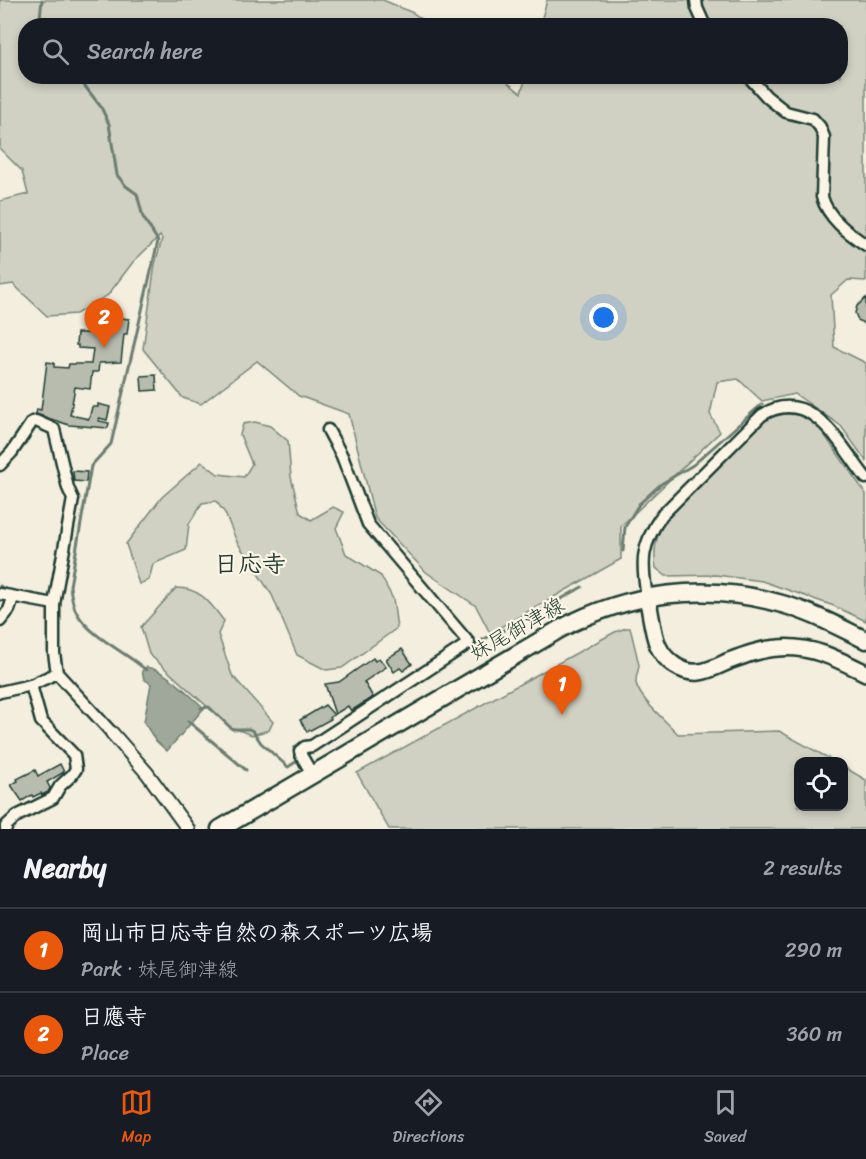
<!DOCTYPE html>
<meta charset="utf-8">
<style>
:root{--surface:#171b24;--page:#242831;--text:#f1f3f6;--muted:#9ea1a6;--line:#363941;--accent:#ea580c}
body{margin:0;font-family:Sriracha,"Klee One",sans-serif;background:var(--page);color:var(--text)}
.controls{position:absolute;right:18px;bottom:18px;display:grid;overflow:hidden;border-radius:12px;box-shadow:0 3px 9px #0003}
.controls button{width:54px;height:54px;display:grid;place-items:center;padding:0;border:0;border-bottom:2px solid var(--line);background:var(--surface);color:var(--text);font:30px sans-serif}
.you{position:absolute;left:604px;top:318px;width:21px;height:21px;margin:-15px;border:4px solid #fff;border-radius:50%;background:#1a73e8;box-shadow:0 0 0 9px #1a73e833}
.badge{display:grid;place-items:center;width:39px;height:39px;border-radius:50%;background:var(--accent);color:#fff;font-size:20px;font-weight:700}
.pin{position:absolute;translate:-50% -50px;filter:drop-shadow(0 2px 3px #0008)}
.pin::after{content:'';position:absolute;top:32px;width:21px;height:18px;background:inherit;clip-path:polygon(0 0,100% 0,50% 100%)}
.list{margin:0;padding:0;list-style:none}
h2{display:flex;justify-content:space-between;align-items:center;height:78px;margin:0;padding:0 24px;font-size:26px}
h2 small{font-size:20px;font-weight:400;color:var(--muted)}
.list li{display:grid;grid-template-columns:39px 1fr auto;gap:18px;align-items:center;box-sizing:border-box;height:84px;padding:0 24px;border-top:2px solid var(--line)}
.list b{display:block;font-size:22px;white-space:nowrap}
.list p{margin:0;font-size:20px;white-space:nowrap;color:var(--muted)}
.list em{font-size:20px;font-style:normal;color:var(--muted)}
.icon{flex:none;width:33px;height:33px;fill:none;stroke:currentColor;stroke-width:2;stroke-linecap:round;stroke-linejoin:round}
.map{position:relative;flex:none;width:866px;height:829px;overflow:hidden}
.search{position:absolute;background:var(--surface);box-shadow:0 3px 9px #0003;left:18px;right:18px;top:18px;height:66px;display:flex;align-items:center;gap:15px;box-sizing:border-box;padding:0 21px;border-radius:24px;color:var(--muted);font-size:22px}
.sheet{height:246px;background:var(--surface)}
nav{display:flex;justify-content:space-around;align-items:center;box-sizing:border-box;height:84px;border-top:2px solid var(--line);background:var(--surface);font-size:16px;color:var(--muted)}
nav a{display:grid;justify-items:center;gap:3px}
nav .on{color:var(--accent)}
.map>svg:first-child{display:block}
</style>
<div class="map">
<svg width="866" height="829" viewBox="0 0 866 829">
<rect width="100%" height="100%" fill="#f3eede"/>
<filter id="ink" filterUnits="userSpaceOnUse"><feTurbulence type="fractalNoise" baseFrequency=".0167" numOctaves="2"/><feDisplacementMap in="SourceGraphic" scale="12" xChannelSelector="R" yChannelSelector="G"/><feConvolveMatrix kernelMatrix="1 2 1 2 8 2 1 2 1" color-interpolation-filters="sRGB"/></filter>
<g filter="url(#ink)">
<g fill="#d0d1c2" stroke="#78877b" stroke-width="1.5">
<path d="M0,0h383l30,13 17,12 -404,1v50h473l22,17 5,-16 314,-1v-50l-300,-1 7,-25h319v281l-18,-1 -17,15 3,52 32,16v98l-25,-35 -46,-32 -33,7 -24,-22 -21,3 -7,32 10,18 -99,94v33l-131,74 -14,-27 -50,-34 -51,-54 -26,-104 -50,-18 -42,-35 -56,43 -18,-6 -40,-49 12,-85 7,-25 -2,-3 -27,26 -25,33 -32,19 -29,2 -34,-32 -13,2v-85l28,-7 -6,-23 -22,-22z"/>
<path d="M785,414l16,1 15,8 50,71v127l-32,-15 -72,-25 -46,-6 -50,1 -10,-8c-3,-17 0,-29 6,-45l105,-105z"/>
<path d="M255,422l15,4 18,15 3,36 9,36 11,7 22,-13 11,5 -8,16 10,26 35,22 12,23 4,29 -55,40 -16,2 -29,-15 -25,-60 -35,-53 -12,-29 -9,-12 -14,2 -13,21 -3,26 -33,14 -4,16 -10,4 -13,-40 36,-47 40,-35 16,12 26,3 8,-13 -12,-29 3,-11z"/>
<path d="M176,588c25,0 34,15 48,33l-6,13 14,41 41,47 -4,8 -17,5 -22,-8 -81,-73 -8,-27z"/>
<path d="M626,628h4c1,2 8,33 9,37 0,5 -4,12 -3,18 4,17 30,38 42,51l101,-3 55,30 -36,1v44h46v-39l22,13v49h-477l-32,-56 258,-141z"/>
</g>
<path fill="#a0a89b" stroke="#6c7d72" stroke-width="1.5" d="M146,667c19,2 43,28 58,41l-37,43 -12,-11 -11,-18 7,-38 -7,-5 -2,-8z"/>
<g fill="none" stroke-linecap="round" stroke-linejoin="round">
<g stroke="#6c7d72" stroke-width="3">
<path d="M39,26l3,-26"/>
<path d="M77,76l24,31 8,17 8,51 9,11 11,8 6,23 15,24 -47,203 -20,22 -21,120c1,9 2,19 7,27 13,24 49,39 69,57"/>
<path d="M623,551l2,-24 14,-23 22,-20 32,-19 69,-61"/>
<path d="M0,586l4,3 29,6"/>
<path d="M201,708l8,-1 23,22h17l4,2 8,12 27,24 28,-18"/>
<path d="M188,721l58,49"/>
<path d="M357,723l127,-84 39,-18 59,-34"/>
</g>
</g>
<g fill="#b8bcae" stroke="#1f3d34" stroke-width="1.5">
<path d="M866,298v27l-8,-5 -3,-7 2,-7z"/>
<path d="M113,317l16,2 -2,15h-3l-3,28 -22,1 -1,9h-6l-2,17 -15,-2 -5,28 19,4 3,-12h6v-3l12,3 -3,13 -8,-2v3l10,2 -1,5 -39,-3 -33,-11 1,-5 4,1 6,-48 7,1v4l14,1 1,-4h22l2,-15 -15,-1v-3h-2l1,-12h34z"/>
<path d="M156,375l1,15 -15,1 -1,-15z"/>
<path d="M73,471l14,1 -1,10 -12,-1z"/>
<path d="M402,649l10,15 -9,7 -3,-3 -6,4 -8,-13z"/>
<path d="M373,658l2,3 4,-3 7,9 -22,15 9,15 -22,14 -3,-5 -13,8 -10,-30 14,-2z"/>
<path d="M325,705l9,10 -4,2 1,2 -24,13 -7,-12z"/>
<path d="M60,764l4,8 -17,10 3,6 -2,4 -6,3 -1,-2 -8,4 -1,-2 -10,6 -11,-16 7,-4 -1,-2 18,-9 3,6z"/>
</g>
<g fill="none" stroke-linecap="round" stroke-linejoin="round">
<defs>
<g id="minor">
<path d="M696,0l1,8 8,18"/>
<path d="M748,76l19,21 19,15 27,7 7,8 4,10 -2,60c6,21 26,36 44,48"/>
<path d="M0,465l12,-13 20,-30 4,-1 18,8 14,59 5,11 -19,105v49l3,20 55,60"/>
<path d="M0,594l54,10"/>
<path d="M647,597c-6,-35 -6,-52 15,-82l100,-100c49,-30 78,30 104,63"/>
<path d="M0,621l9,-11 4,-12"/>
<path d="M0,692l31,-7 26,-12"/>
<path d="M312,774l-11,-19 -1,-4 5,-4 7,-1 157,-103 -101,-119 -26,-68 -14,-26"/>
<path d="M6,829v-3l11,-10 36,-18 7,-12 12,-11 4,-6 -2,-14 -33,-34 -10,-36"/>
</g>
<path id="tertiary" d="M112,733l35,40 41,56"/>
<path id="secondary" d="M647,597c4,16 5,34 11,49 7,15 24,28 41,26 10,-1 21,-7 30,-11 16,-6 32,-12 49,-13 33,-3 60,11 88,25"/>
<path id="primary" d="M220,829l340,-200c69,-37 146,-47 222,-25 29,8 57,23 84,36"/>
</defs>
<use href="#minor" stroke="#1f3d34" stroke-width="15"/>
<use href="#tertiary" stroke="#1f3d34" stroke-width="16"/>
<use href="#secondary" stroke="#1f3d34" stroke-width="20"/>
<use href="#primary" stroke="#1f3d34" stroke-width="21"/>
<use href="#minor" stroke="#fcf5e5" stroke-width="10"/>
<use href="#tertiary" stroke="#fcf5e5" stroke-width="12"/>
<use href="#secondary" stroke="#fcf5e5" stroke-width="15"/>
<use href="#primary" stroke="#fcf5e5" stroke-width="16"/>
</g>
</g>
<g text-anchor="middle" dominant-baseline="central" stroke-width="4.5" stroke-linejoin="round" paint-order="stroke">
<g font-size="21" fill="#1f3d34" stroke="#fcf5e5">
<text transform="translate(517 629) rotate(-30)">妹尾御津線</text>
</g>
<g font-size="24" font-weight="bold" fill="#1f3d34" stroke="#fcf5e5">
<text x="250" y="564">日応寺</text>
</g>
</g>
</svg>
<div class="controls">
<button><svg class="icon" aria-label="locate" viewBox="0 0 24 24"><circle cx="12" cy="12" r="6"/><path d="M12 2v4M12 18v4M2 12h4M18 12h4"/></svg></button>
</div>
<div class="you"></div>
<div class="pin badge" style="left:562px;top:715px">1</div>
<div class="pin badge" style="left:104px;top:348px">2</div>
<div class="search"><svg class="icon" aria-label="search" viewBox="0 0 24 24"><circle cx="10" cy="10" r="6"/><path d="M15 15l6 6"/></svg>Search here</div>
</div>
<section class="sheet">
<h2>Nearby<small>2 results</small></h2>
<ul class="list">
<li><span class="badge">1</span><div><b>岡山市日応寺自然の森スポーツ広場</b><p>Park · 妹尾御津線</p></div><em>290 m</em></li>
<li><span class="badge">2</span><div><b>日應寺</b><p>Place</p></div><em>360 m</em></li>
</ul>
</section>
<nav>
<a class="on"><svg class="icon" aria-label="map" viewBox="0 0 24 24"><path d="M3 6l6-2 6 2 6-2v14l-6 2-6-2-6 2zM9 4v14M15 6v14"/></svg>Map</a>
<a><svg class="icon" aria-label="directions" viewBox="0 0 24 24"><path d="M12 3l9 9-9 9-9-9zM9 14v-3h6M13 9l2 2-2 2"/></svg>Directions</a>
<a><svg class="icon" aria-label="saved" viewBox="0 0 24 24"><path d="M7 4h10v16l-5-4-5 4z"/></svg>Saved</a>
</nav>
